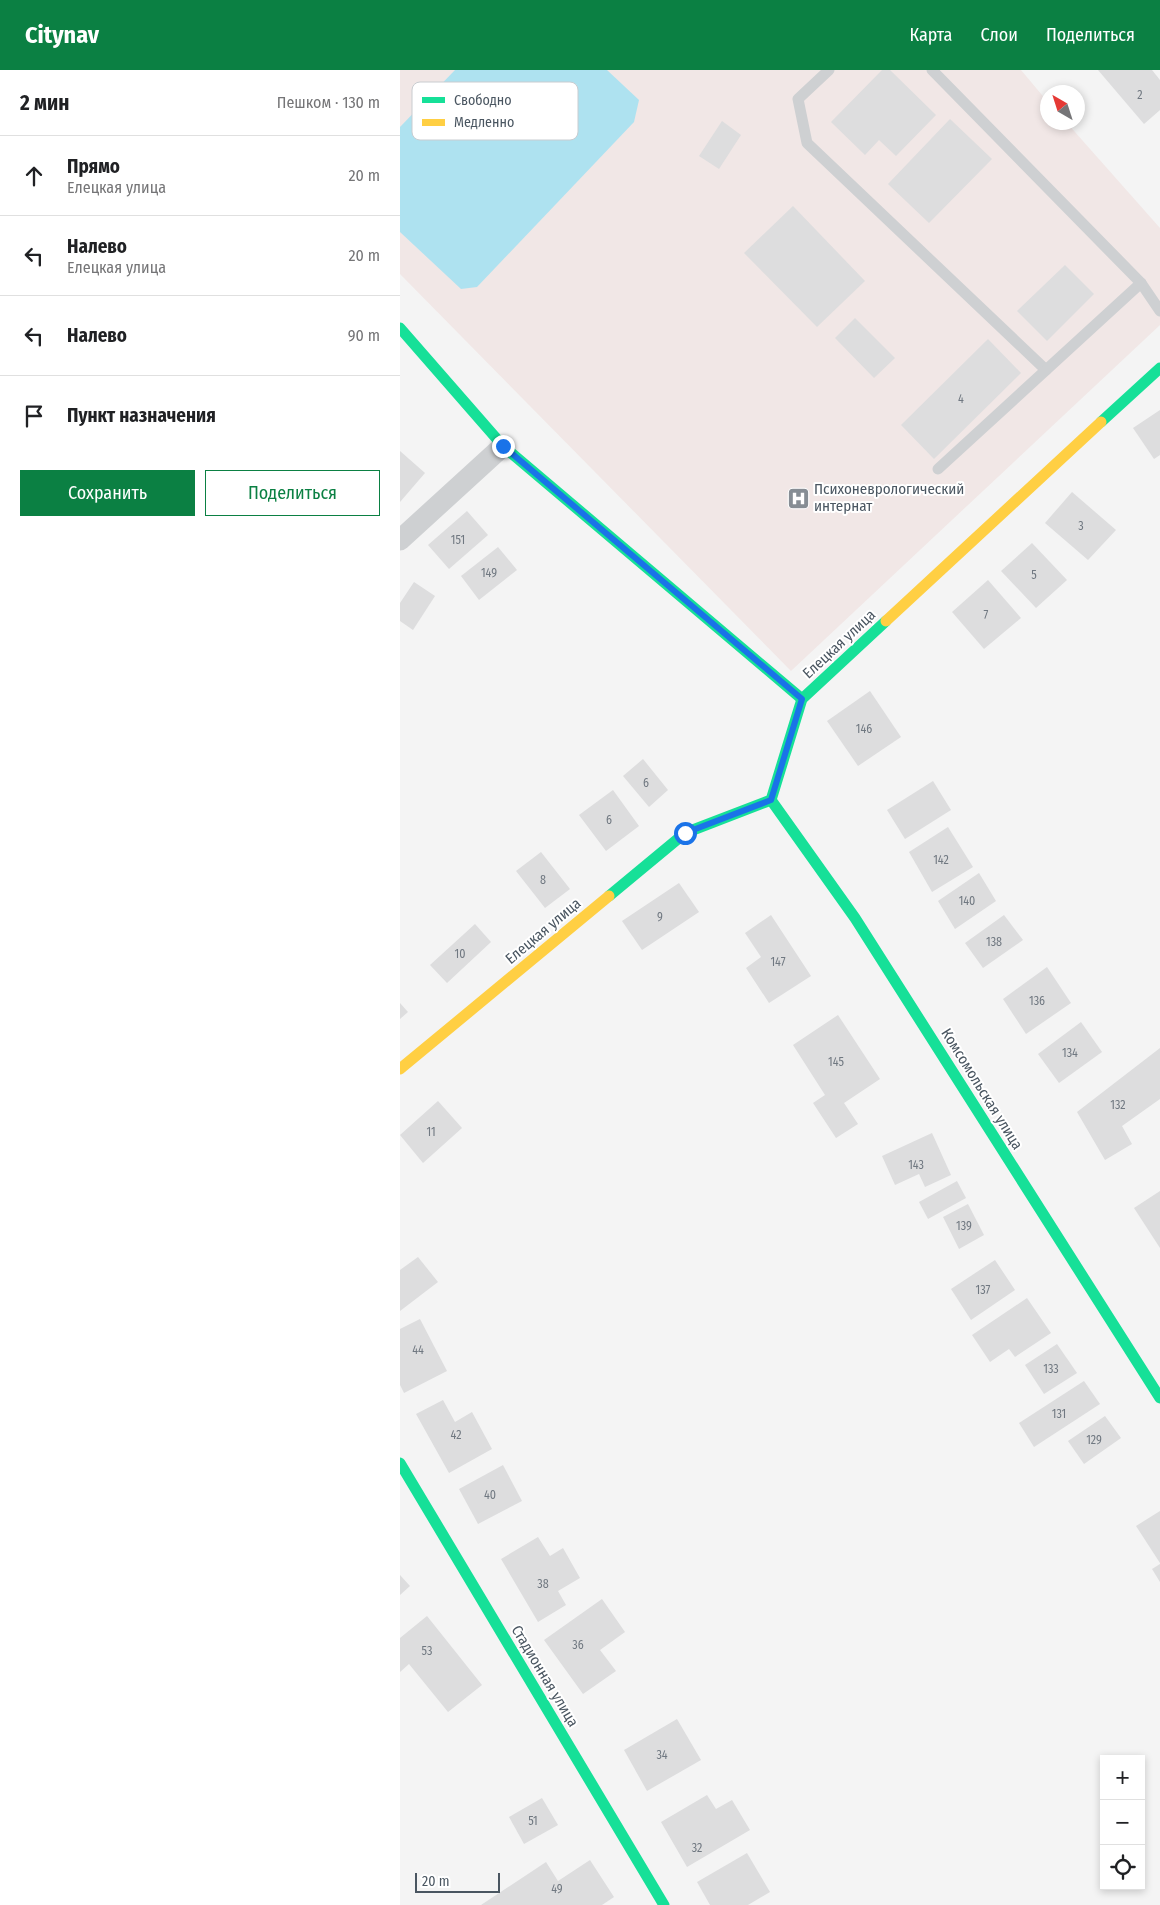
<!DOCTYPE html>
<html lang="ru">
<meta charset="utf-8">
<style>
:root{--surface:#fff;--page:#f6f6f6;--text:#202124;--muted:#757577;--line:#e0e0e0;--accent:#0b8043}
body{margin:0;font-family:"Fira Sans Condensed",sans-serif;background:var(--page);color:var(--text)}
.controls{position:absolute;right:15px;bottom:15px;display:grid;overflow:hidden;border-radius:0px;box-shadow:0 2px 8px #0003}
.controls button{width:45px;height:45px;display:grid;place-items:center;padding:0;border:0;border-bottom:1px solid var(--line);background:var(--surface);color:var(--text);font:25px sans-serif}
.compass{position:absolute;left:640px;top:15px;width:45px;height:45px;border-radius:50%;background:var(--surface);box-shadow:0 2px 8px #0003;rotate:321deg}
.scale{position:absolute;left:15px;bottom:12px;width:85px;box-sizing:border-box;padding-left:5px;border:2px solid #4a5661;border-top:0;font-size:14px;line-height:18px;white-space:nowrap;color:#4a5661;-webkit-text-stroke:4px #fff;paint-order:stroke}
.stop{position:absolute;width:15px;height:15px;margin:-11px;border:4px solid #1a73e8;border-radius:50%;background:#fff}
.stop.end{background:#1a73e8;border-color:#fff;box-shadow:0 1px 5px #0008}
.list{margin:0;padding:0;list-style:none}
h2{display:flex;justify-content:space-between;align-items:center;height:65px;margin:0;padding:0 20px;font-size:21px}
h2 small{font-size:16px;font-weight:400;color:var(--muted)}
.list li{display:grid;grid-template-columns:32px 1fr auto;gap:15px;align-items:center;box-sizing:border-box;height:80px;padding:0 20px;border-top:1px solid var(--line)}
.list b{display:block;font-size:19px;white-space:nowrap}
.list p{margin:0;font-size:16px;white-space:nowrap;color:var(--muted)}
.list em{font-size:16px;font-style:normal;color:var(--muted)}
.actions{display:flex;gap:10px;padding:15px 20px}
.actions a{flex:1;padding:11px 0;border:1px solid var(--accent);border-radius:0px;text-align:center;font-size:18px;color:var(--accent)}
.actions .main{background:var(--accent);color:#fff}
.icon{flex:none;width:28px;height:28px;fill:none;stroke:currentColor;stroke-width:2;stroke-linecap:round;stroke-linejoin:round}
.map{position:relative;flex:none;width:760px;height:1835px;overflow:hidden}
header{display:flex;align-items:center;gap:30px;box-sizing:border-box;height:70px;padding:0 25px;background:var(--accent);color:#fff}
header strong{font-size:24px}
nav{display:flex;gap:28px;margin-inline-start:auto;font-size:18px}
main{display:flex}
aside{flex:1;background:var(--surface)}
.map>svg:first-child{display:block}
</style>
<header>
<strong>Citynav</strong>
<nav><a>Карта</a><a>Слои</a><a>Поделиться</a></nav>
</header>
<main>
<aside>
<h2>2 мин<small>Пешком · 130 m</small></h2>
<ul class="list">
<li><svg class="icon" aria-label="ahead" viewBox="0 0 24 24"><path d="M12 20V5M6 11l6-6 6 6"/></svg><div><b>Прямо</b><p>Елецкая улица</p></div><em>20 m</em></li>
<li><svg class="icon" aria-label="left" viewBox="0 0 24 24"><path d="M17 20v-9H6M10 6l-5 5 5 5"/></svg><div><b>Налево</b><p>Елецкая улица</p></div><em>20 m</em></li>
<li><svg class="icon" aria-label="left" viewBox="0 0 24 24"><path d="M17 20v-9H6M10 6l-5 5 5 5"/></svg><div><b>Налево</b></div><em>90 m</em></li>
<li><svg class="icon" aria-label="arrive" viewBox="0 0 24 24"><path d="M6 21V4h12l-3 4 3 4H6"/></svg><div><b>Пункт назначения</b></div></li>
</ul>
<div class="actions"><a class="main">Сохранить</a><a>Поделиться</a></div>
</aside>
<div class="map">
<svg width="760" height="1835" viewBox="0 0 760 1835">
<rect width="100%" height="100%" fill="#f4f4f4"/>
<path fill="#f1e7e6" d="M0,0h621l26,31 1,21 19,1 93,105v97l-369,346 -391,-397z"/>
<path fill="#aee2f0" d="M55,0h152l32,30 -5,22 -157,165 -16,2 -61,-57v-105z"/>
<g fill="#ddddde">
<path d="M482,0h8l46,45 -40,41 -17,-16 -14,15 -34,-33z"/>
<path d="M698,0h54l8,10v30l-16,14z"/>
<path d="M550,49l42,40 -63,64 -41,-39z"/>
<path d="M322,51l19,14 -22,34 -20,-13z"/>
<path d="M393,136l72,75 -48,46 -73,-74z"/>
<path d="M665,195l29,29 -47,47 -30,-30z"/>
<path d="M455,248l40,40 -21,20 -39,-40z"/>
<path d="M588,269l33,34 -87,86 -33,-34z"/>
<path d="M760,340v45l-6,4 -21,-31z"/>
<path d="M0,381l25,22 -25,29z"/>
<path d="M672,422l44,38 -28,30 -43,-37z"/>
<path d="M67,441l21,24 -39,34 -21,-24z"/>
<path d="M632,473l35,37 -31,28 -35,-37z"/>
<path d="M98,477l19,23 -38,30 -18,-24z"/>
<path d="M588,510l33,38 -37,31 -32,-37z"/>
<path d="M14,512l21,14 -22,34 -13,-9v-18z"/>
<path d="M470,621l31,46 -43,29 -31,-45z"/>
<path d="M243,689l25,31 -19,17 -26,-31z"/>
<path d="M533,711l18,29 -46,29 -18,-29z"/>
<path d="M213,720l26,36 -33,25 -27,-36z"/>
<path d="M548,757l25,40 -41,25 -23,-40z"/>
<path d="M141,782l29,37 -25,19 -29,-37z"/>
<path d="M579,803l17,28 -41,28 -17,-28z"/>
<path d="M279,813l20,29 -57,38 -20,-29z"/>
<path d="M371,845l40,61 -42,27 -23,-35 15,-11 -16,-24z"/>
<path d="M604,845l19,25 -40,28 -18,-25z"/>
<path d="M75,854l16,18 -44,41 -17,-18z"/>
<path d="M647,897l24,36 -45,31 -23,-35z"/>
<path d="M0,933l8,9 -8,7z"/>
<path d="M438,945l42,64 -36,24 14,21 -22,14 -23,-35 12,-8 -32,-50z"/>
<path d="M681,952l21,30 -43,31 -21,-29z"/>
<path d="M760,978v51l-38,27 10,18 -27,16 -28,-48z"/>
<path d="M38,1031l24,27 -39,35 -23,-28z"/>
<path d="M532,1063l19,42 -26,12 -6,-13 -24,11 -13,-29z"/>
<path d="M557,1111l9,17 -38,21 -9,-17z"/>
<path d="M760,1121v57l-26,-40z"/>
<path d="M568,1134l16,31 -25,14 -16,-32z"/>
<path d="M18,1187l20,25 -38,29v-41z"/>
<path d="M595,1190l20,30 -44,30 -20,-31z"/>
<path d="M627,1228l24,35 -36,24 -6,-8 -19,13 -18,-27z"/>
<path d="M20,1249l27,52 -43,22 -4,-8v-56z"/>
<path d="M657,1274l20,29 -33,21 -19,-29z"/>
<path d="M684,1311l16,23 -66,43 -15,-24z"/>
<path d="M43,1330l12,22 17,-10 20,37 -43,24 -33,-59z"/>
<path d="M705,1346l16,22 -37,26 -16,-23z"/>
<path d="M103,1395l19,36 -44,23 -19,-35z"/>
<path d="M760,1441v52l-24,-37z"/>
<path d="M138,1467l12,19 13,-8 17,30 -22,13 8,14 -28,17 -37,-63z"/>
<path d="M760,1494v18l-8,-13z"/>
<path d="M0,1505l10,11 -10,9z"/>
<path d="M202,1529l23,33 -25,18 16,21 -33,23 -39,-54z"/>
<path d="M27,1546l55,69 -34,27 -39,-48 -9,8v-34z"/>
<path d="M277,1649l24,41 -54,31 -23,-41z"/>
<path d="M307,1725l9,14 16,-9 18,30 -63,37 -26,-45z"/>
<path d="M142,1728l16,27 -34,19 -15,-27z"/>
<path d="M347,1783l23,39 -22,13h-38l-13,-23z"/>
<path d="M190,1790l24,37 -12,8h-121l65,-43 12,19z"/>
</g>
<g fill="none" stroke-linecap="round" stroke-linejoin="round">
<g stroke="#ced0d2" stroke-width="11">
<path d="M429,0l-31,29 9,44 239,227"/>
<path d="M532,0l209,213 19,28"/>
<path d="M538,399l203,-186"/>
</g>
<path stroke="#ced0d2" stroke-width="21" d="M0,470l103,-94"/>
<g stroke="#16e098" stroke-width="11">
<path d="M0,258l103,118 299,253"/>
<path d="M701,352l59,-54"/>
<path d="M371,730l84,118 305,480"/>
<path d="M209,826l76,-63 86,-33 31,-101 84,-78"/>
<path d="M0,1393l264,442"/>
</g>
<g stroke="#ffcf43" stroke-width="11">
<path d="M486,551l215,-199"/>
<path d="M0,999l209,-173"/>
</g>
</g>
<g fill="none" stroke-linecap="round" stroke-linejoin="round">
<path stroke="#1a73e8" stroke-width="6" d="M103,376l299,253 -31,101 -86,33"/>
</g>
<defs>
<symbol id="hospital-square" viewBox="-11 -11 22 22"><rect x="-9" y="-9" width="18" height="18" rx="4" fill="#868d94" stroke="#fff"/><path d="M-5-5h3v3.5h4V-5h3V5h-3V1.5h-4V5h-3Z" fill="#fff"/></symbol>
</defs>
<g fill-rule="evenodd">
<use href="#hospital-square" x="386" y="416" width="25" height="25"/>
</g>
<g text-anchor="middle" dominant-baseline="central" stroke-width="4" stroke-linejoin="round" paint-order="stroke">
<g font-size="12" fill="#707881">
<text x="740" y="25">2</text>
<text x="561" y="329">4</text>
<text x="681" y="456">3</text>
<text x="58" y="470">151</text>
<text x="89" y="503">149</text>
<text x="634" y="505">5</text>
<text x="586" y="545">7</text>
<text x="464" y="659">146</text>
<text x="246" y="713">6</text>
<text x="209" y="750">6</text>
<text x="541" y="790">142</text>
<text x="143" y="810">8</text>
<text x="567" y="831">140</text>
<text x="260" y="847">9</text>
<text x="594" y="872">138</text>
<text x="60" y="884">10</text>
<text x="378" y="892">147</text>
<text x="637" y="931">136</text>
<text x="670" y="983">134</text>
<text x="436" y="992">145</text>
<text x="718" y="1035">132</text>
<text x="31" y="1062">11</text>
<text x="516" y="1095">143</text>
<text x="564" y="1156">139</text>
<text x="583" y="1220">137</text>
<text x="18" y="1280">44</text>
<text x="651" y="1299">133</text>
<text x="659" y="1344">131</text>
<text x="56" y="1365">42</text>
<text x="694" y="1370">129</text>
<text x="90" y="1425">40</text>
<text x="143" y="1514">38</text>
<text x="178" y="1575">36</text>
<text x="27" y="1581">53</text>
<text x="262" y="1685">34</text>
<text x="133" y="1751">51</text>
<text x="297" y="1778">32</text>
<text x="157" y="1819">49</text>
</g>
<g font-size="15" fill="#4a5661" stroke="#fff" text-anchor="start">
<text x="414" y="419">Психоневрологический<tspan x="414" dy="17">интернат</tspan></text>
</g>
<g font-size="15" fill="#4a5661" stroke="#fff">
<text transform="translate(439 574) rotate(-43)">Елецкая улица</text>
<text transform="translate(143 861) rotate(-40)">Елецкая улица</text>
<text transform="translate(582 1019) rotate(58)">Комсомольская улица</text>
<text transform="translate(145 1606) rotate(59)">Стадионная улица</text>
</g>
</g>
<rect x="12" y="12" width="166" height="58" rx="8" fill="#fff" stroke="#c9ccd0" stroke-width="1"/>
<rect x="22" y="27" width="23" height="6" fill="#16e098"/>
<rect x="22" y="49" width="23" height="7" fill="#ffcf43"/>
<g font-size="14" fill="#4a5661">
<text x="54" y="35">Свободно</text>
<text x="54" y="57">Медленно</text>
</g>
</svg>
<div class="controls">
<button>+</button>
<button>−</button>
<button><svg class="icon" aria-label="locate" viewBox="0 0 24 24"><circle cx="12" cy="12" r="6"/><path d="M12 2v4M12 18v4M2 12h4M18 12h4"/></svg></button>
</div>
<svg class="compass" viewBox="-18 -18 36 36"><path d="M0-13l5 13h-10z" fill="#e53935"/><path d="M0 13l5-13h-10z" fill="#757577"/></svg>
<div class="scale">20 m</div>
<div class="stop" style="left:285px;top:763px"></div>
<div class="stop end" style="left:103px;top:376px"></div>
</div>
</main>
